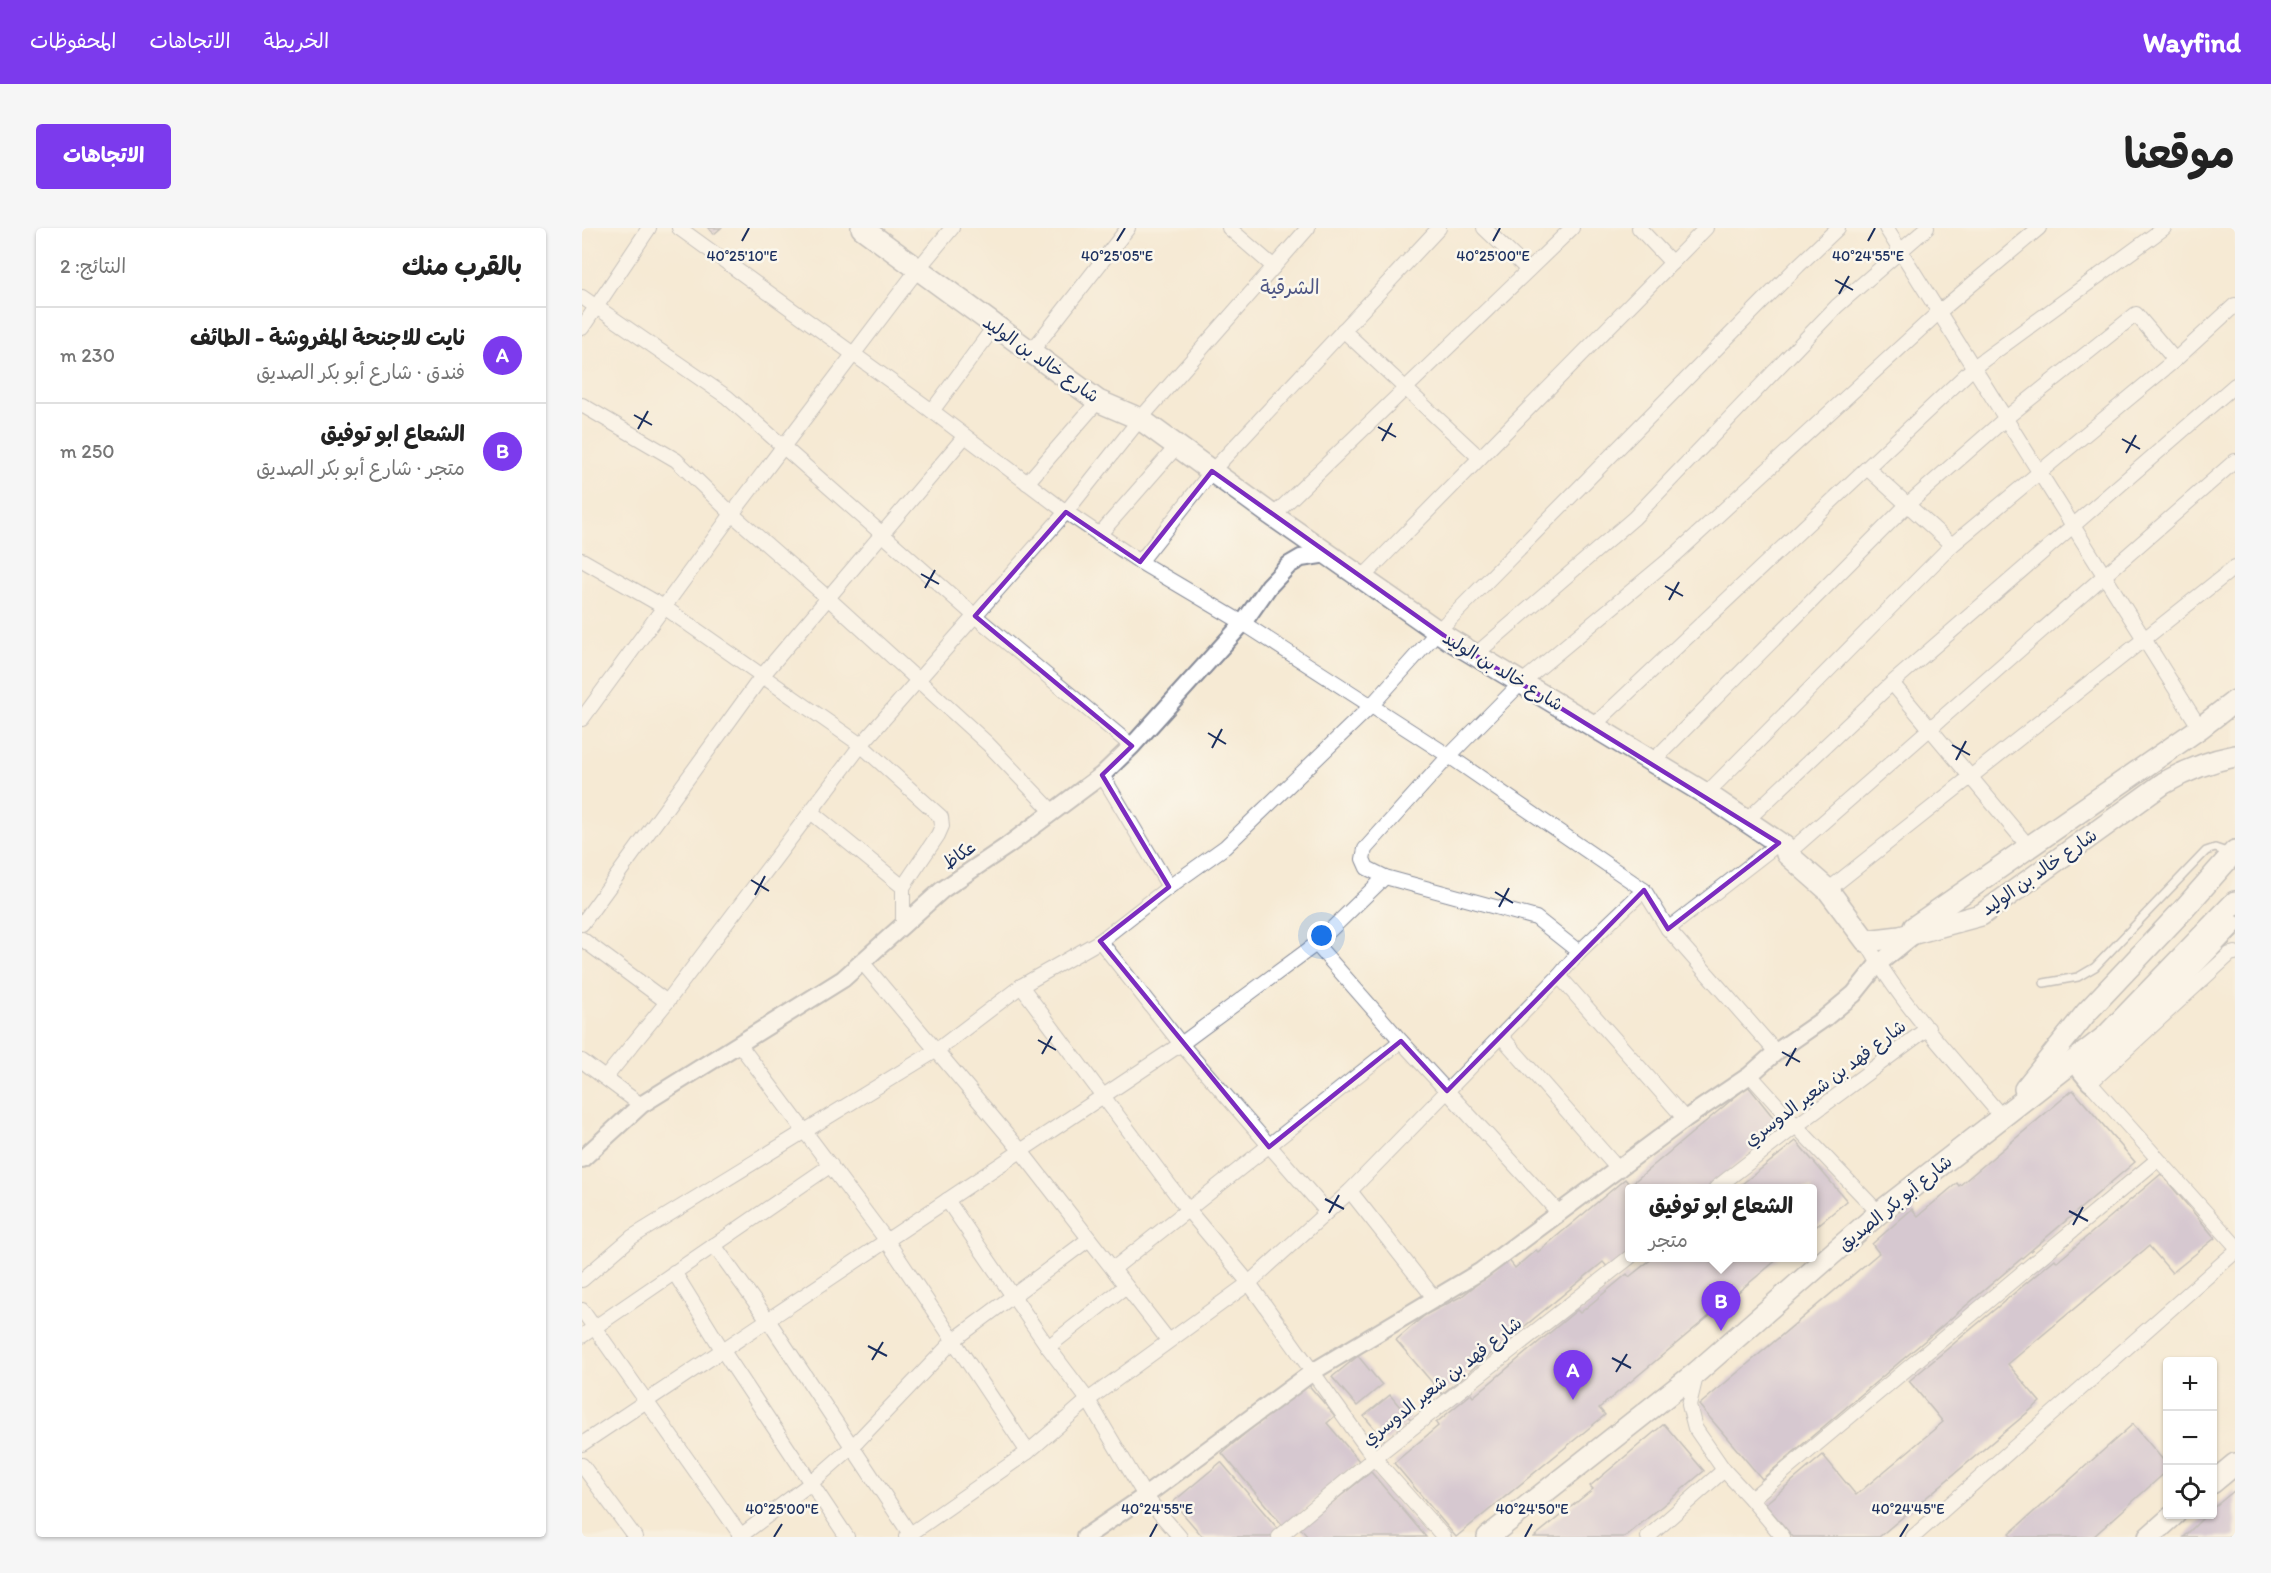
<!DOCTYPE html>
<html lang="ar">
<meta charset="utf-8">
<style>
:root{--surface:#fff;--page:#f6f6f6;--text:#222;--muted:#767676;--line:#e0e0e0;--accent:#7c3aed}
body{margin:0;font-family:Itim,"Playpen Sans Arabic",sans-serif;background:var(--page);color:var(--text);direction:rtl}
.controls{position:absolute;right:18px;bottom:18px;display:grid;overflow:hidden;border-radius:6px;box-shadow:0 2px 4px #0004}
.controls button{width:54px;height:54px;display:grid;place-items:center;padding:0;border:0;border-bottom:2px solid var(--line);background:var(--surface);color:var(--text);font:30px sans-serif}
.you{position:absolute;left:740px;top:708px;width:21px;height:21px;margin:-15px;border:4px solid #fff;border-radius:50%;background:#1a73e8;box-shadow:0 0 0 9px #1a73e833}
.badge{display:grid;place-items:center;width:39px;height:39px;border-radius:50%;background:var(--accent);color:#fff;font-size:20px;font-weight:700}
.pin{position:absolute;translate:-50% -50px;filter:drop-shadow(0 2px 3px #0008)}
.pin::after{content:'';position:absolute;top:32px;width:21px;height:18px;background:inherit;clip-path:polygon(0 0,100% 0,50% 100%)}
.popup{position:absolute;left:1043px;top:956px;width:192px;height:78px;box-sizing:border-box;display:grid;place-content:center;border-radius:6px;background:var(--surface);filter:drop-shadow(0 2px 4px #0005);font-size:20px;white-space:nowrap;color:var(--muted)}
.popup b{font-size:22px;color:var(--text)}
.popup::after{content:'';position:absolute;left:50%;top:100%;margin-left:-12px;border:12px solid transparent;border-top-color:var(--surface)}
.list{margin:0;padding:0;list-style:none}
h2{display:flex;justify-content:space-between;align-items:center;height:78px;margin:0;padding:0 24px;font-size:26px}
h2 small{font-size:20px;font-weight:400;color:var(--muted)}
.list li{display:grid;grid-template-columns:39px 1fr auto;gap:18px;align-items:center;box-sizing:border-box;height:96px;padding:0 24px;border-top:2px solid var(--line)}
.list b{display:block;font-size:22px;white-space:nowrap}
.list p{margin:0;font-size:20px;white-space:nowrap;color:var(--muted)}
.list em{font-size:20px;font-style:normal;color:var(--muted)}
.icon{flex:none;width:33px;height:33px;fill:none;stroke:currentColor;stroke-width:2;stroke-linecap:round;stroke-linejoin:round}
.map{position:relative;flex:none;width:1653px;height:1309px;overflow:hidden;direction:ltr;border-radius:6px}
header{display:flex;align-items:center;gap:36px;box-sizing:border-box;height:84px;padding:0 30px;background:var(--accent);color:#fff}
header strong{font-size:28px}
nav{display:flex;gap:33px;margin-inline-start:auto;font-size:21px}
.intro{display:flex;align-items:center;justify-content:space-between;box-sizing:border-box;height:144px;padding:0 36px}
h1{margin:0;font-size:42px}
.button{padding:15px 27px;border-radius:6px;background:var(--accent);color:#fff;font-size:21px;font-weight:700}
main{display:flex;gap:36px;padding:0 36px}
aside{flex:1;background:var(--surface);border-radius:6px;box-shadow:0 2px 4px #0004}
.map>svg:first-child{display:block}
</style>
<header>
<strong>Wayfind</strong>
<nav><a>الخريطة</a><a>الاتجاهات</a><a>المحفوظات</a></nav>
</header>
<div class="intro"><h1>موقعنا</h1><a class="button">الاتجاهات</a></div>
<main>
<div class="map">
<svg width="1653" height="1309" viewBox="0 0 1653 1309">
<rect width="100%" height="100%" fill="#fbf7ec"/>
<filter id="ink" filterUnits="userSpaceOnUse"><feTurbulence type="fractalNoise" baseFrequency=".0167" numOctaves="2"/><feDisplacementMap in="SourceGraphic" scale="12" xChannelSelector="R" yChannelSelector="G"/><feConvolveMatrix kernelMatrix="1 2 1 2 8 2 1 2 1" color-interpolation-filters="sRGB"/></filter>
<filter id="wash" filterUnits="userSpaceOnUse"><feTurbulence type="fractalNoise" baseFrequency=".008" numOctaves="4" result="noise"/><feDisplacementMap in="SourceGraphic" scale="24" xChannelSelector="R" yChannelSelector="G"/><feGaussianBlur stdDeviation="1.35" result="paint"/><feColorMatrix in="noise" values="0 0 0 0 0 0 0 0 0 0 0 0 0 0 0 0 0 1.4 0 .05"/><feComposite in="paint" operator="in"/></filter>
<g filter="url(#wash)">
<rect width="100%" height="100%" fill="#f6ead4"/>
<g id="blocks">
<g fill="#b0a0cd">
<path d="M126,0h13l-7,6z"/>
<path d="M1166,858l33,41 -73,61h-78v66l-20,16 -7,-8 -161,132 -46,-54 29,-25 37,-19 46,-37 7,9 21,-18 2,2 87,-73 5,6z"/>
<path d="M1491,862l62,72 -373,317 -63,-74 180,-152 -7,-9 40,-35 6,7 39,-33 2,3z"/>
<path d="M1214,913l51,60 -35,29v-42h-75z"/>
<path d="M1579,946l54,64 -43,35 -23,-27 -141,118 32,38 -161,135h-86l-28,-33 58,-49 33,40 87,-73 -34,-41 146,-122 2,3z"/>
<path d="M1071,1030h126l-180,150 6,7 -149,122 -62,-74 44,-37 -2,-3 35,-29 2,3 104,-87 3,3 47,-39 2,3z"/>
<path d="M776,1128l24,29 -25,21 -25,-29z"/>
<path d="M724,1154l29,34 -8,7 32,38 -75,66 -62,-74z"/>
<path d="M808,1167l21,25 -25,22 -22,-26z"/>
<path d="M1082,1196l40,47 -79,66h-91l59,-48 -3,-3z"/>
<path d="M1551,1196l35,42v4l-75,67h-81l-3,-3z"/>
<path d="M639,1234l58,68 -9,7h-67l-30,-35z"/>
<path d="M789,1244l55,65h-118l-8,-9z"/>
<path d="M1653,1262v47h-51l23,-23h5v-5z"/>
</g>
</g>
</g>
<g filter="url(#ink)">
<use href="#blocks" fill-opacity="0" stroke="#888c99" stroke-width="1.5"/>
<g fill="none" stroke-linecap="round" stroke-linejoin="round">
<defs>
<path id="service" d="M1462,755l34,-6 17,-10 111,-116 9,-3 15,5"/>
<g id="minor">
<path d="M97,0l253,183 134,101 74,50 103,61 206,133 195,134 24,39 108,123"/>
<path d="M647,0l45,39"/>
<path d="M902,0l44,42"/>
<path d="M1057,0l33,35"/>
<path d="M1304,0l314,500"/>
<path d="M0,69l145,100 248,219 157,130"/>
<path d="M0,100l67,-100"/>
<path d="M761,102l137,128"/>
<path d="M449,124l97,-124"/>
<path d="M0,177l94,55 56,54 97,85 159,145 64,67"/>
<path d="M350,183l62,-84"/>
<path d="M1285,240l85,77"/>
<path d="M445,255l71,-82"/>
<path d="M691,288l299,-288"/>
<path d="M517,307l78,-89"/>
<path d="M0,332l82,47 197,138 80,72 1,9 -4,9 -35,52v38"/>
<path d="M558,334l72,-91 227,-243"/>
<path d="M780,350l344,-350"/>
<path d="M893,427l159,-137 203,-212 90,-78"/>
<path d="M1310,455l137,164"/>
<path d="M0,491l150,-205 186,-245 34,-41"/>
<path d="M1011,498l381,-359 190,-139"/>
<path d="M1070,534l255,-257 99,-87 130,-104 39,46"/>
<path d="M520,547l67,112"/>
<path d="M1124,566l246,-249 223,-185 60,-55"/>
<path d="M229,584l92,75"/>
<path d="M1164,593l146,-138 343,-298"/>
<path d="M1205,626l448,-393"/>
<path d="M1246,662l407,-323"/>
<path d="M0,696l180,-248 203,-240"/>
<path d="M1086,701l111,-86"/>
<path d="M0,711l85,63"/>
<path d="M518,713l81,103 146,168"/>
<path d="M1284,713c32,61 91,122 136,176"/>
<path d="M734,716l85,97"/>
<path d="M997,724l-43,-34 -151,-41 -18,-9 -4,-9 2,-10 84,-93 72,-73 155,-129 263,-242 100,-84"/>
<path d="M1653,725l-5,1 -140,129 145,162"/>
<path d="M280,734l159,189 147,189"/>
<path d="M977,748l126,143"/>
<path d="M439,758l167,224 61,73 125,175 70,79"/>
<path d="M919,808l118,134"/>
<path d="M157,816l148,197 141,211"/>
<path d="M0,833l59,44"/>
<path d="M1168,847l46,51 83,87"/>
<path d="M24,849l61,-75 194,-257 205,-233 74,-93 168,-191"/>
<path d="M1134,960l80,-62 132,-98"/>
<path d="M768,963l85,108"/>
<path d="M365,972l101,147 40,53 57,96 35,41"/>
<path d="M132,1017l54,75 144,217"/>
<path d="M531,1041l288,-228 158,172"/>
<path d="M92,1044l49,79 124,186"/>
<path d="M0,1052l50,-43 305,-187 84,-64 79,-45 69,-54 56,-40 145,-140 68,-76 360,-365 40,-38"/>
<path d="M0,1082l160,227"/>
<path d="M0,1108l249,-171"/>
<path d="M466,1119l78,-61"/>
<path d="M1115,1144l-8,33 6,23 29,42 27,29 32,38"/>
<path d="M0,1216l599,-400 135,-100 69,-67"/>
<path d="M0,1237l53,72"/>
<path d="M1169,1271l406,-339"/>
<path d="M157,1309l72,-54 41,-36 102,-107 135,-101"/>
<path d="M324,1309l122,-85 60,-52 161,-117 101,-92 209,-215 20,-24 65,-62"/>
<path d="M697,1309l95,-79 256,-201"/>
<path d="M1066,1309l76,-67"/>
<path d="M1331,1309l322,-285"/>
</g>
<g id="tertiary">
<path d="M1508,855l-9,-11 71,-61 83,-87"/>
<path d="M0,931l59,-54 202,-126 99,-89 65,-44 95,-71 30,-29 111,-123 26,-37 20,-21 12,-7 26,-4"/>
<path d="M503,1309l60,-41 169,-125 167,-100 204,-152 65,-44 26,-23 49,-34 29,-24 24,-30 36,-29"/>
</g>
<g id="primary">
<path d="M280,0l236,173 42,18 129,94 180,126 262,158 74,50 2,7 41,36 38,51 34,-4 81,-22 183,-132c23,-13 45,-22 71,-27"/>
<path d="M1332,699l286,-199 35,-27"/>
<path d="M1443,861l61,-76 97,-103 52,-59"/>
<path d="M1630,1255l23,-19"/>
<path d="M906,1309l209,-165 182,-159 227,-177 129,-134"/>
<path d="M1567,1309l26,-23"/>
</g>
</defs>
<use href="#service" stroke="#888c99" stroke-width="10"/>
<use href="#minor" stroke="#888c99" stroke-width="16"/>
<use href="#tertiary" stroke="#888c99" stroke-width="20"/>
<use href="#primary" stroke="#888c99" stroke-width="24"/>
<use href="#service" stroke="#fff" stroke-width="7"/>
<use href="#minor" stroke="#fff" stroke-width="14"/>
<use href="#tertiary" stroke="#fff" stroke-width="16"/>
<use href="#primary" stroke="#fff" stroke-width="21"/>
</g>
</g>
<path d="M0 0H1653V1309H0ZM630,243l237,168 330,204 -111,86 -24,-39 -197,201 -46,-50 -132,106 -169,-206 69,-54 -67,-112 30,-29 -157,-130 91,-104 74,50z" fill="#f6ead4" fill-opacity=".55" fill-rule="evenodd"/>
<path fill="none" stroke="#7b2cbf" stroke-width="4.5" stroke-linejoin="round" d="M630,243l237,168 330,204 -111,86 -24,-39 -197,201 -46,-50 -132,106 -169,-206 69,-54 -67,-112 30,-29 -157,-130 91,-104 74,50z"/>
<path fill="none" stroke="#1b2f5e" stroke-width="2" d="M160,13l7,-13M535,13l8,-13M911,13l7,-13M1286,13l7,-13M1253,52l18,10M1257,66l10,-18M52,187l18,10M796,199l18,10M56,201l10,-18M1540,211l18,10M800,213l10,-18M1544,225l10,-18M339,346l18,10M1083,358l18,10M343,360l10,-18M1087,372l10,-18M626,505l18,11M1370,517l18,10M630,520l10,-19M1374,532l10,-19M169,652l18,11M913,664l18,11M173,667l10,-19M917,679l10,-19M456,812l18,10M1200,824l18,10M460,826l10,-18M1204,838l10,-18M743,971l19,10M1487,983l19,10M747,985l10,-18M1491,997l10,-18M286,1118l19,10M1030,1130l19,10M290,1132l11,-18M1034,1144l11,-18M192,1309l8,-13M568,1309l7,-13M943,1309l7,-13M1318,1309l8,-13"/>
<g text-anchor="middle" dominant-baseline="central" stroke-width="5" stroke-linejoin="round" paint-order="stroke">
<g font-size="18" fill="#1b2f5e" stroke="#fbf7ec">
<text transform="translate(459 131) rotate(35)">شارع خالد بن الوليد</text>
<text transform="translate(921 443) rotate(31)">شارع خالد بن الوليد</text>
<text transform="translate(377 627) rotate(-34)">عكاظ</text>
<text transform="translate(1457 644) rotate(-35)">شارع خالد بن الوليد</text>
<text transform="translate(1243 855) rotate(-37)">شارع فهد بن شعير الدوسري</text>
<text transform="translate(1313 975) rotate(-39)">شارع أبو بكر الصديق</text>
<text transform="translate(860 1153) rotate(-38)">شارع فهد بن شعير الدوسري</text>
</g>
<g font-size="20" fill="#4f5785" stroke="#fbf7ec">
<text x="708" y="59">الشرقية</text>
</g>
</g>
<g font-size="15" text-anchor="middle" fill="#1b2f5e" stroke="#fbf7ec" stroke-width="5" stroke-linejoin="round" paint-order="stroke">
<text x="160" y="33">40°25'10"E</text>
<text x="535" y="33">40°25'05"E</text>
<text x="911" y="33">40°25'00"E</text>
<text x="1286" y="33">40°24'55"E</text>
<text x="200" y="1286">40°25'00"E</text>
<text x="575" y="1286">40°24'55"E</text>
<text x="950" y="1286">40°24'50"E</text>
<text x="1326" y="1286">40°24'45"E</text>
</g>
</svg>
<div class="controls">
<button>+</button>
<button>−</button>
<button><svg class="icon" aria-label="locate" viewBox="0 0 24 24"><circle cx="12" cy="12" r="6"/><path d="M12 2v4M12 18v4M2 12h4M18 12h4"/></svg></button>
</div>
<div class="you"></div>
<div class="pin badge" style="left:991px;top:1172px">A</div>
<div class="pin badge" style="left:1139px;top:1103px">B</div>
<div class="popup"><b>الشعاع ابو توفيق</b>متجر</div>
</div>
<aside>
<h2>بالقرب منك<small>النتائج: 2</small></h2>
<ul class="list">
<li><span class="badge">A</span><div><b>نايت للاجنحة المفروشة - الطائف</b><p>فندق · شارع أبو بكر الصديق</p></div><em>230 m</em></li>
<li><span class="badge">B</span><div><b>الشعاع ابو توفيق</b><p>متجر · شارع أبو بكر الصديق</p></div><em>250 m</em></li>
</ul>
</aside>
</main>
